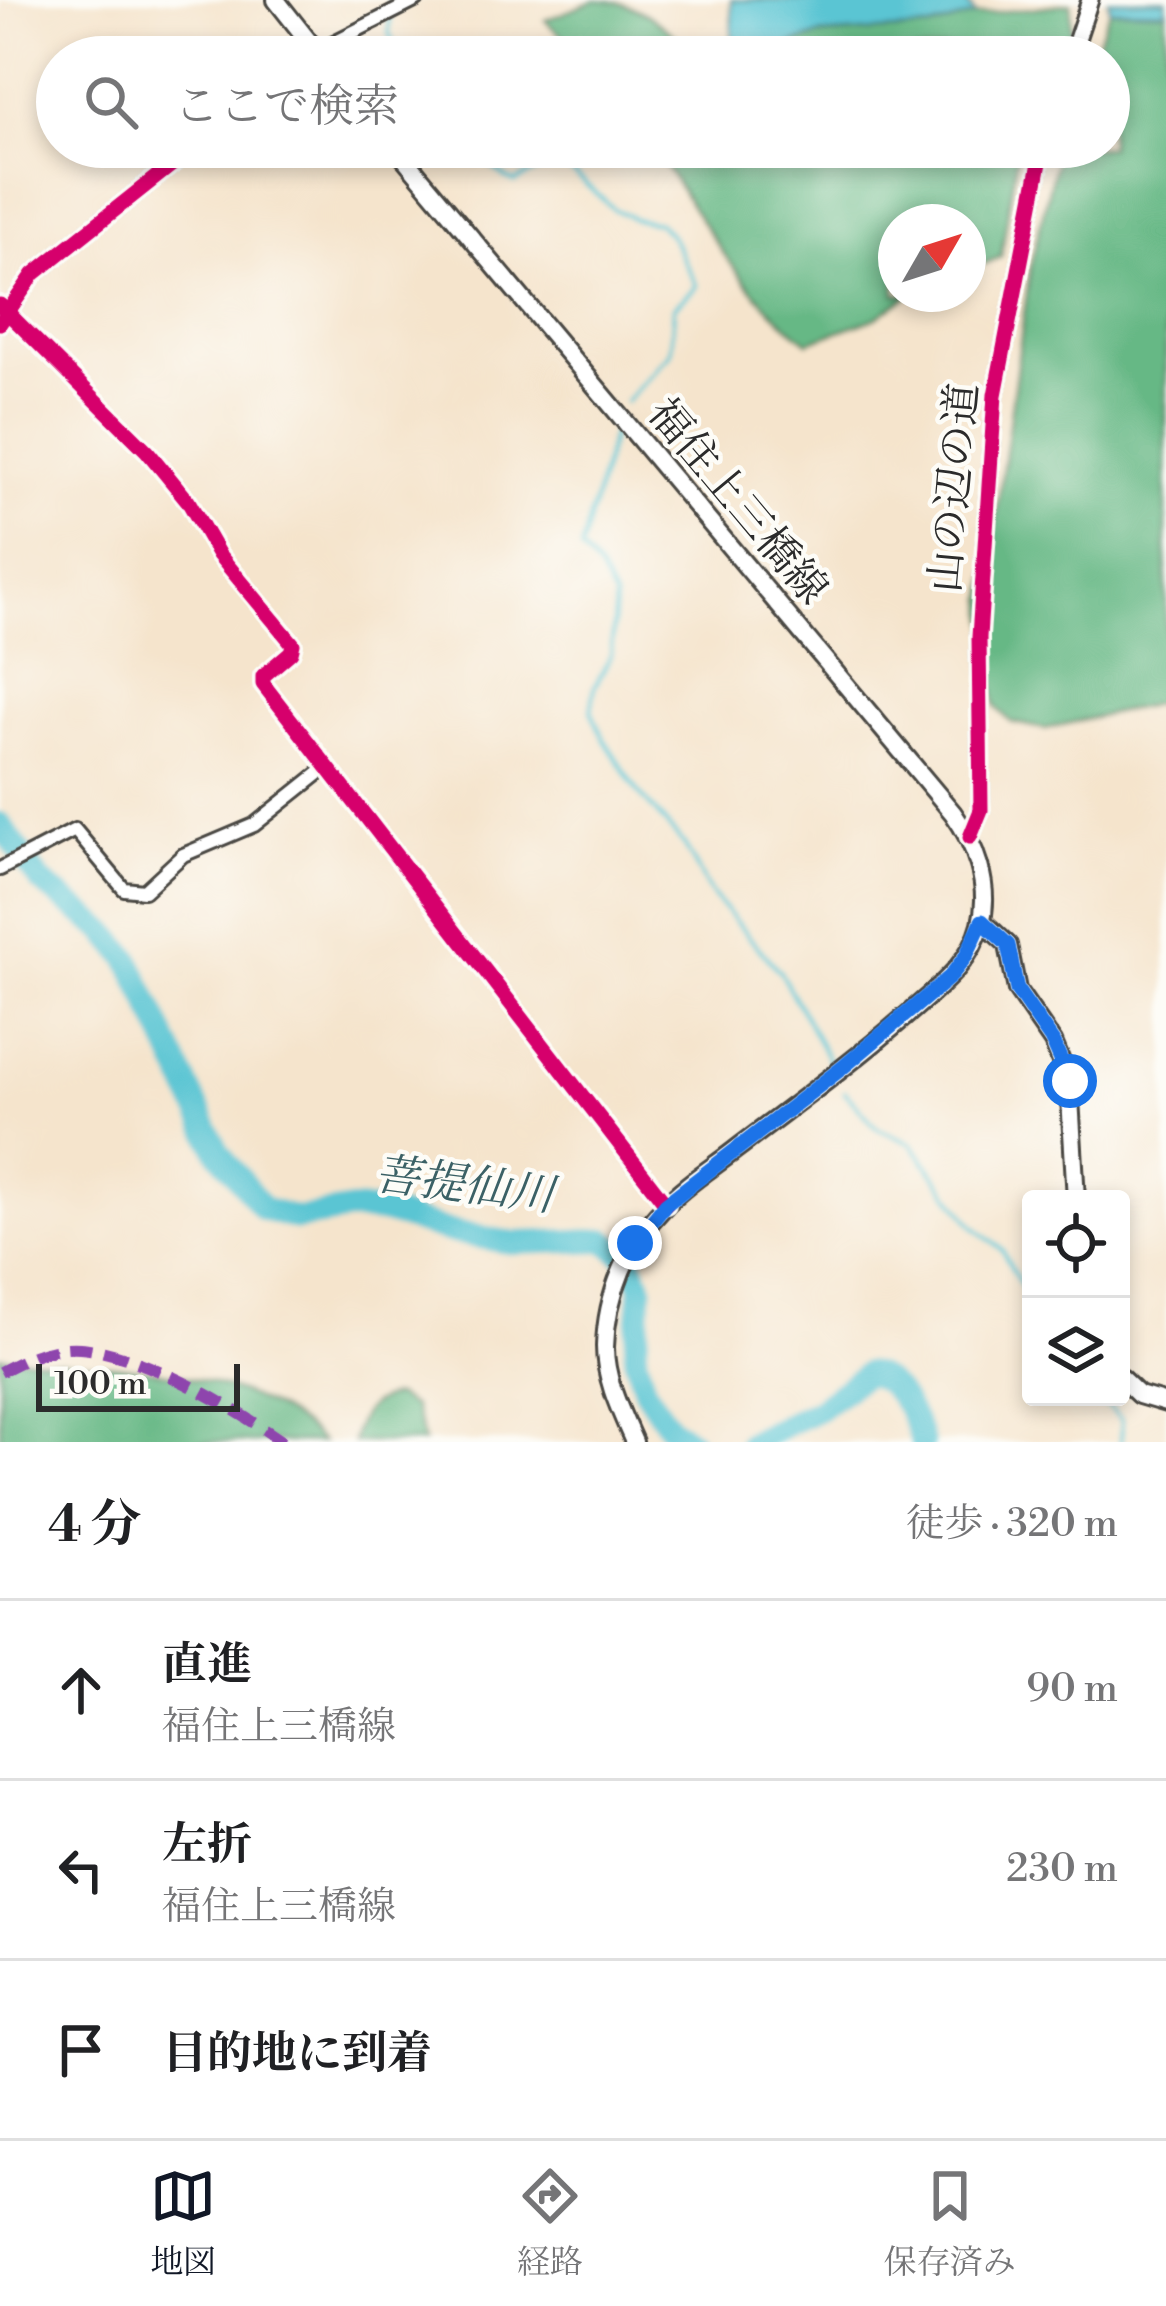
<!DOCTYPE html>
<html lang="ja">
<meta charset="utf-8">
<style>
:root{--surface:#fff;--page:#f6f6f6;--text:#202124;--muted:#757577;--line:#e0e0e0;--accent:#111827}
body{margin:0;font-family:"Libre Bodoni","Noto Serif JP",serif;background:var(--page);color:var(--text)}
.controls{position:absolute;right:36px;bottom:36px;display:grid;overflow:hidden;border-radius:12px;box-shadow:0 6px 18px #0003}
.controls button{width:108px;height:108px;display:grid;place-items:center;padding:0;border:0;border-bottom:3px solid var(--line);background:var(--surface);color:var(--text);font:60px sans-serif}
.compass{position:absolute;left:878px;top:204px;width:108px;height:108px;border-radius:50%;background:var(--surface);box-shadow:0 6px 18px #0003;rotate:51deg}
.scale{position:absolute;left:36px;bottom:30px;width:204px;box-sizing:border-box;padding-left:12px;border:6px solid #2b2b2b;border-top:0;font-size:33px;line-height:42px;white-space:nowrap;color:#2b2b2b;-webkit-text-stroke:9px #fdfcf7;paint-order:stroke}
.stop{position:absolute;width:36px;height:36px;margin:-27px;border:9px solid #1a73e8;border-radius:50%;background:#fff}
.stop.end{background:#1a73e8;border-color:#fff;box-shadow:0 3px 12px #0008}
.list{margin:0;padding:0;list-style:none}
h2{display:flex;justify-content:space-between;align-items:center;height:156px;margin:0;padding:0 48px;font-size:51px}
h2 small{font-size:39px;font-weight:400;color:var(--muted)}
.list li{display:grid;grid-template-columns:78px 1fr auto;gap:36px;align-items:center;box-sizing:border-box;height:180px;padding:0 48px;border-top:3px solid var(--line)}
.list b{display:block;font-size:45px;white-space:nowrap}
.list p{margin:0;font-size:39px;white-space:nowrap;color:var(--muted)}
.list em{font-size:39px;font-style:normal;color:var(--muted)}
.icon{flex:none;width:66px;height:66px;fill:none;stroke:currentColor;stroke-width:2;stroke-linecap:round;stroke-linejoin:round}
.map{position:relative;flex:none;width:1166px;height:1442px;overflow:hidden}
.search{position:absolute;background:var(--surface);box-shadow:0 6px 18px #0003;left:36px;right:36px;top:36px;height:132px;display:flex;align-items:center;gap:30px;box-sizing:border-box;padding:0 42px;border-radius:66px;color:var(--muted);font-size:45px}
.sheet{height:696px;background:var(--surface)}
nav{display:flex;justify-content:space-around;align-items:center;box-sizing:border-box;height:168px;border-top:3px solid var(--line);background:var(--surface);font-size:33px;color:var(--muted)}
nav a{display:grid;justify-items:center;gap:6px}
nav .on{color:var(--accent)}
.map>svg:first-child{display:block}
</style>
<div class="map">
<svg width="1166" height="1442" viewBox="0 0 1166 1442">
<rect width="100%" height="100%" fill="#fdfcf7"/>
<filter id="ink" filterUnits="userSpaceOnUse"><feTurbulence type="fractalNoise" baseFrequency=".00833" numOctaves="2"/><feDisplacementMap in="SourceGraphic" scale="24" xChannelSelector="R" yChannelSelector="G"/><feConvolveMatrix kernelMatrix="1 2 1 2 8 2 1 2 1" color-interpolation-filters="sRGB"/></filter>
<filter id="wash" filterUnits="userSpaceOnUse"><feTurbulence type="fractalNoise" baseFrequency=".004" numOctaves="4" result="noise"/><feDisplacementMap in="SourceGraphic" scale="48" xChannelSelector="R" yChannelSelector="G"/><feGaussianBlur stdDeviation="2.7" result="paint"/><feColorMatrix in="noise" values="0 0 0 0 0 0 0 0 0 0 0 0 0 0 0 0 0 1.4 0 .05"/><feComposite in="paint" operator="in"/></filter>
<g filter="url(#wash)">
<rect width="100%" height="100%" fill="#f5e4cc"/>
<g fill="#66b885" stroke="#487258" stroke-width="3">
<path d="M596,0c40,0 74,27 99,57 -56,0 -110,8 -150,-37z"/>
<path d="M1071,3v34l-208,20h-110l68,-22 110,-7 44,-13z"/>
<path d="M1110,10l56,1v690l-121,28 -34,-7 -15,-15 -2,-11 -9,-98 46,-335 28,-116h50v-90h-18z"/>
<path d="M653,147h158l8,20 116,-20h83l-17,110 -33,13v-48h-72v72h15l-36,24 -67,24c-68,-50 -109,-126 -155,-195z"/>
<path d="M0,1356c99,7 248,11 322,86h-322z"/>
<path d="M395,1396l19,11 10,35h-71c3,-23 16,-44 42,-46z"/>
</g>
<g fill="#5ac5d3" stroke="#42787f" stroke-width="3">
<path d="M731,0h234l10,15 -44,13 -110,7 -68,22h-20z"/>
<path d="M1108,0h58v11l-56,-1z"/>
</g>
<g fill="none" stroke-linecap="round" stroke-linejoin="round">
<g stroke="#5ac5d3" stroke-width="4.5">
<path d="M390,0l-1,33 11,24"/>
<path d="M469,147l38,32 8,3 43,-22 56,49 20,10 25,4 12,13 26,50 -23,21 -3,45 -45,49"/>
<path d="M614,428l-33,122 18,20 16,30 -4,55 -16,31 -4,25 13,28 35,54 46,53 26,48 69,78 50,90"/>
<path d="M845,1092l32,36 35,16 62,83 28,23 29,55"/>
<path d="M1098,1397l24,23 -1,22"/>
</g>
<g stroke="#5ac5d3" stroke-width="24">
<path d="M0,824l40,57 66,51 23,27 89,192 45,58 34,10 54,-9 34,2 61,19 67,12 92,-3 25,20 12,26 -7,71 10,33 24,37 23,15"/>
<path d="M750,1442l69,-33 47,-36c30,5 47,42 56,69"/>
</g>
</g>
</g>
<g filter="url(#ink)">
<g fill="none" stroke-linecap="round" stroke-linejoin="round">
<defs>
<g id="minor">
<path d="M316,51l101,-51"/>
<path d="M0,305l147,146 41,50 31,54 74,89 -2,8 -28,24v8l403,520"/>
<path d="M0,869l75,-39 49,59 20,2 39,-36 71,-30 74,-59"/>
</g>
<g id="tertiary">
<path d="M1071,57l19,-57"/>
<path d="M0,323l34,-49 160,-127"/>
<path d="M970,837l11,-27 -2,-173 16,-242 48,-248"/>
</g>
<g id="secondary">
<path d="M276,0l45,57"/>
<path d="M395,147l558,666c22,31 38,72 28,111 -10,40 -45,65 -74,91 -55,48 -114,91 -172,135 -23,18 -51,35 -71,57 -36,36 -58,88 -59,140 0,33 16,65 29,95"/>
<path d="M982,921l26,24 9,45 36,52 16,39 7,118"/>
<path d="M1121,1378l18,17 27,8"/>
</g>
</defs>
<use href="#minor" stroke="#494743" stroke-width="18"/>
<use href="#tertiary" stroke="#494743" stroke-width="21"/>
<use href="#secondary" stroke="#494743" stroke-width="22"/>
<use href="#minor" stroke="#fff" stroke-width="12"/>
<use href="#tertiary" stroke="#fff" stroke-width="15"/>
<use href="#secondary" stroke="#fff" stroke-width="16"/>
<path stroke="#8e44ad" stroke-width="12" stroke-dasharray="24 12" stroke-linecap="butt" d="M0,1372c24,-13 51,-26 80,-24 62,5 152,58 203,94"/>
<defs>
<g id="cycleway">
<path d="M0,305l147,146 41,50 31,54 74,89 -2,8 -28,24v8l403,520"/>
<path d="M0,323l34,-49 160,-127"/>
<path d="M970,837l11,-27 -2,-173 16,-242 48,-248"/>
</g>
</defs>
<use href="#cycleway" stroke="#fdfcf7" stroke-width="22"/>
<use href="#cycleway" stroke="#d6006c" stroke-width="15"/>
</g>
</g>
<g fill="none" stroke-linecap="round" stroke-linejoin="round" filter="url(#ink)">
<path stroke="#1a73e8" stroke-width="15" d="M635,1243l31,-39 176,-136 108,-91 16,-21 16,-35 26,24 9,45 36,52 17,39"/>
</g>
<g text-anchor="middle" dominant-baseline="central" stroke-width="9" stroke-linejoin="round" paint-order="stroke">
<g font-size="42" fill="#2b2b2b" stroke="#fdfcf7">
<text transform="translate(955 488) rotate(-85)">山の辺の道</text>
<text transform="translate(737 502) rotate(50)">福住上三橋線</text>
</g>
<g font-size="45" font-style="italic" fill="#3b6166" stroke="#fdfcf7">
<text transform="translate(464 1186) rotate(7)">菩提仙川</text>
</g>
</g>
</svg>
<div class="controls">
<button><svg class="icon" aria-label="locate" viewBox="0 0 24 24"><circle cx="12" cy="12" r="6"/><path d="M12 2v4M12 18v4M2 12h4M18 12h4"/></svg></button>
<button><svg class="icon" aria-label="layers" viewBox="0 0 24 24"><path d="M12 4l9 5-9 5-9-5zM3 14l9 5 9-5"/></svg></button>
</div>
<svg class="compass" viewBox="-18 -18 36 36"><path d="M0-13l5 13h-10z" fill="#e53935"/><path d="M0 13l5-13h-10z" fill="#757577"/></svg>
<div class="scale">100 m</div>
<div class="stop" style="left:1070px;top:1081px"></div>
<div class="stop end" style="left:635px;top:1243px"></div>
<div class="search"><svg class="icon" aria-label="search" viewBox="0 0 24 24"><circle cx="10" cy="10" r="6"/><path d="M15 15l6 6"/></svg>ここで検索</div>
</div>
<section class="sheet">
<h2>4 分<small>徒歩 · 320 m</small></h2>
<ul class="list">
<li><svg class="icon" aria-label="ahead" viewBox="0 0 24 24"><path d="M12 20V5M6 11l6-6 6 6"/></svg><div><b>直進</b><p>福住上三橋線</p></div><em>90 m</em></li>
<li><svg class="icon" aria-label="left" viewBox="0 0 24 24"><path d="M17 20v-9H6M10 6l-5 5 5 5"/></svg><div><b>左折</b><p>福住上三橋線</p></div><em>230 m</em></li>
<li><svg class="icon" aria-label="arrive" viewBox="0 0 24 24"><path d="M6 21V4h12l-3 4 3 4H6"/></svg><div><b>目的地に到着</b></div></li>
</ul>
</section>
<nav>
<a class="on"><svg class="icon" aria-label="map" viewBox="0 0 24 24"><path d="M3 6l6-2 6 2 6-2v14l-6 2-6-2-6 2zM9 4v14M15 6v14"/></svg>地図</a>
<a><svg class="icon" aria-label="directions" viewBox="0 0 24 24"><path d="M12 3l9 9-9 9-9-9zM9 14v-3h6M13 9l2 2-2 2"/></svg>経路</a>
<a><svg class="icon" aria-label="saved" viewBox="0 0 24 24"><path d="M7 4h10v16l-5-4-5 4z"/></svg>保存済み</a>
</nav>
